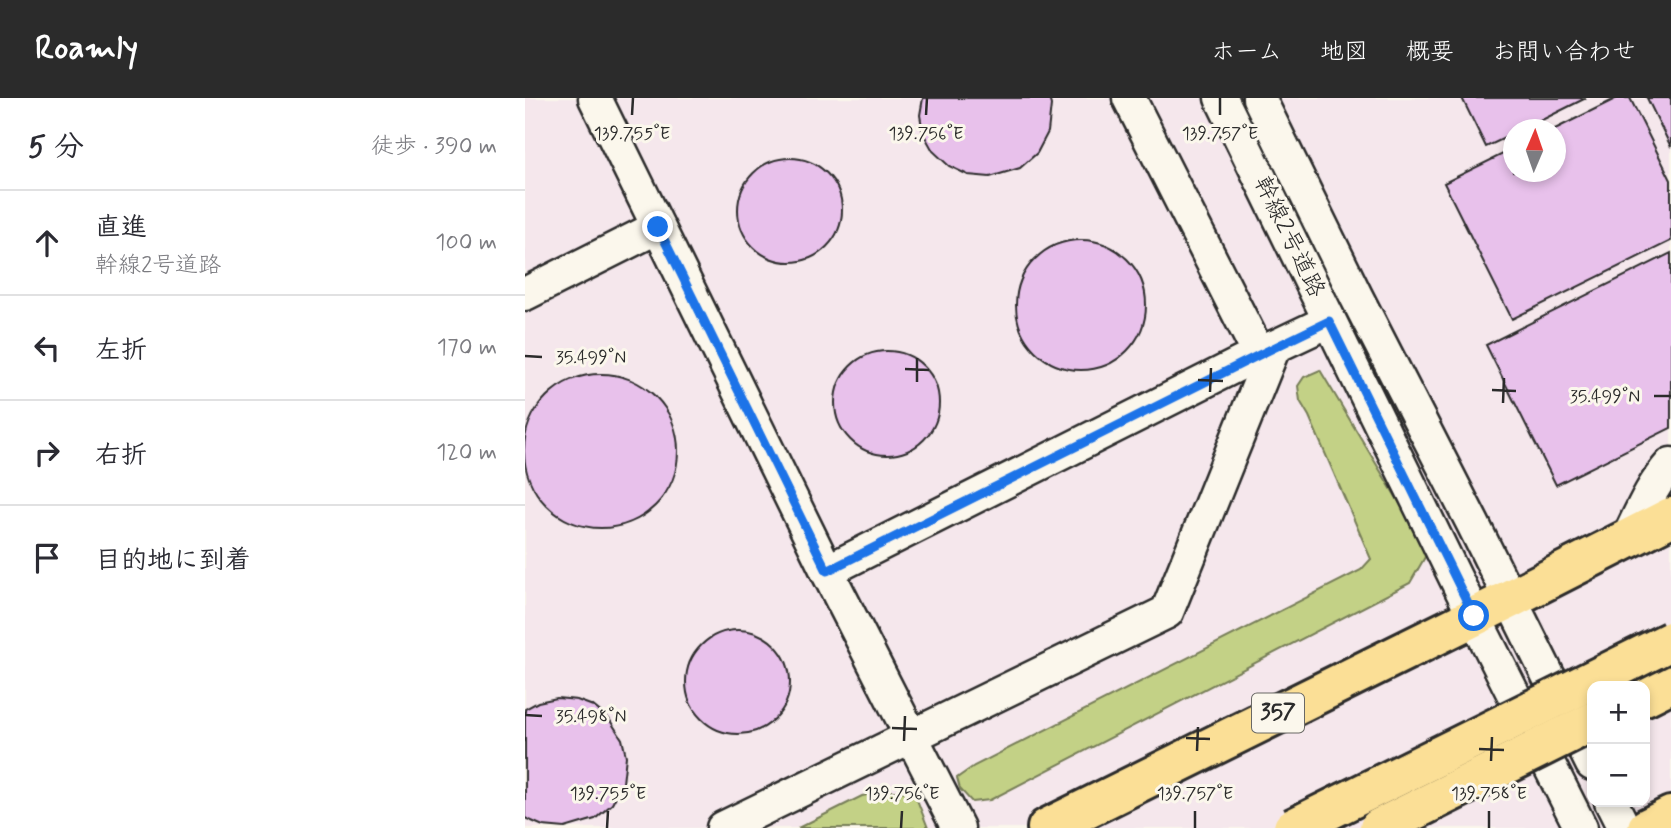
<!DOCTYPE html>
<html lang="ja">
<meta charset="utf-8">
<style>
:root{--surface:#fff;--page:#f7f7f7;--text:#2b2b33;--muted:#7c7c81;--line:#e1e1e2;--accent:#2b2b2b}
body{margin:0;font-family:Mynerve,"Klee One",sans-serif;background:var(--page);color:var(--text)}
.controls{position:absolute;right:21px;bottom:21px;display:grid;overflow:hidden;border-radius:14px;box-shadow:0 4px 10px #0003}
.controls button{width:63px;height:63px;display:grid;place-items:center;padding:0;border:0;border-bottom:2px solid var(--line);background:var(--surface);color:var(--text);font:35px sans-serif}
.compass{position:absolute;left:978px;top:21px;width:63px;height:63px;border-radius:50%;background:var(--surface);box-shadow:0 4px 10px #0003;rotate:2deg}
.stop{position:absolute;width:21px;height:21px;margin:-16px;border:5px solid #1a73e8;border-radius:50%;background:#fff}
.stop.end{background:#1a73e8;border-color:#fff;box-shadow:0 2px 7px #0008}
.list{margin:0;padding:0;list-style:none}
h2{display:flex;justify-content:space-between;align-items:center;height:91px;margin:0;padding:0 28px;font-size:30px}
h2 small{font-size:23px;font-weight:400;color:var(--muted)}
.list li{display:grid;grid-template-columns:46px 1fr auto;gap:21px;align-items:center;box-sizing:border-box;height:105px;padding:0 28px;border-top:2px solid var(--line)}
.list b{display:block;font-size:26px;white-space:nowrap}
.list p{margin:0;font-size:23px;white-space:nowrap;color:var(--muted)}
.list em{font-size:23px;font-style:normal;color:var(--muted)}
.icon{flex:none;width:38px;height:38px;fill:none;stroke:currentColor;stroke-width:2;stroke-linecap:round;stroke-linejoin:round}
.map{position:relative;flex:none;width:1146px;height:730px;overflow:hidden}
header{display:flex;align-items:center;gap:42px;box-sizing:border-box;height:98px;padding:0 35px;background:var(--accent);color:#fff}
header strong{font-size:33px}
nav{display:flex;gap:38px;margin-inline-start:auto;font-size:24px}
main{display:flex}
aside{flex:1;background:var(--surface)}
.map>svg:first-child{display:block}
</style>
<header>
<strong>Roamly</strong>
<nav><a>ホーム</a><a>地図</a><a>概要</a><a>お問い合わせ</a></nav>
</header>
<main>
<aside>
<h2>5 分<small>徒歩 · 390 m</small></h2>
<ul class="list">
<li><svg class="icon" aria-label="ahead" viewBox="0 0 24 24"><path d="M12 20V5M6 11l6-6 6 6"/></svg><div><b>直進</b><p>幹線2号道路</p></div><em>100 m</em></li>
<li><svg class="icon" aria-label="left" viewBox="0 0 24 24"><path d="M17 20v-9H6M10 6l-5 5 5 5"/></svg><div><b>左折</b></div><em>170 m</em></li>
<li><svg class="icon" aria-label="right" viewBox="0 0 24 24"><path d="M7 20v-9h11M14 6l5 5-5 5"/></svg><div><b>右折</b></div><em>120 m</em></li>
<li><svg class="icon" aria-label="arrive" viewBox="0 0 24 24"><path d="M6 21V4h12l-3 4 3 4H6"/></svg><div><b>目的地に到着</b></div></li>
</ul>
</aside>
<div class="map">
<svg width="1146" height="730" viewBox="0 0 1146 730">
<rect width="100%" height="100%" fill="#fbf7ec"/>
<filter id="ink" filterUnits="userSpaceOnUse"><feTurbulence type="fractalNoise" baseFrequency=".0143" numOctaves="2"/><feDisplacementMap in="SourceGraphic" scale="14" xChannelSelector="R" yChannelSelector="G"/><feConvolveMatrix kernelMatrix="1 2 1 2 8 2 1 2 1" color-interpolation-filters="sRGB"/></filter>
<g filter="url(#ink)">
<path fill="#f5e7ec" fill-rule="evenodd" d="M0,0h1146v730h-1146zM988,32h42v42h-42zM1067,588h53v116h-53z"/>
<g fill="#c3d186" stroke="#777e58" stroke-width="2">
<path d="M795,272l100,167 5,20 -15,26 -420,217 -18,2 -12,-13 -3,-11 17,-12 387,-196 10,-11 -62,-143 -9,-15 -2,-15 6,-9z"/>
<path d="M363,693l26,1 14,36h-130l64,-32z"/>
</g>
<g fill="#e8c1eb" stroke="#2b2b2b" stroke-width="2">
<path d="M398,0h126l2,7 -3,27 -11,21 -17,15 -30,9 -22,-2 -19,-9 -16,-15 -10,-18 -3,-18z"/>
<path d="M937,0h124l-64,32h-9v4l-27,13z"/>
<path d="M1092,0h13l41,82v61l-159,78 -68,-136 69,-34v23h42v-42h-2z"/>
<path d="M1122,0h24v49z"/>
<circle cx="265" cy="112" r="52"/>
<circle cx="556" cy="207" r="65"/>
<path d="M1146,155v175l-115,57 -70,-140z"/>
<circle cx="362" cy="305" r="52"/>
<circle cx="76" cy="353" r="77"/>
<circle cx="213" cy="584" r="52"/>
<path d="M32,600l20,2 16,6 16,13 13,20 4,17 -3,27 -11,21 -17,15 -30,9 -22,-2 -18,-8v-109l13,-7z"/>
</g>
<g fill="none" stroke-linecap="round" stroke-linejoin="round">
<defs>
<g id="minor">
<path d="M70,0l232,473 131,257"/>
<path d="M696,0l253,518 107,212"/>
<path d="M734,0l97,198 117,228 119,240"/>
<path d="M0,196l133,-67"/>
<path d="M734,256l70,-33"/>
<path d="M1102,442c13,-26 24,-54 44,-76"/>
<path d="M302,473l432,-217 -130,-256"/>
<path d="M1086,704l13,26"/>
<path d="M198,730l444,-216 107,-265"/>
</g>
<g id="highway">
<path d="M1120,598l26,-13"/>
<path d="M522,730l463,-229 161,-82"/>
<path d="M1122,730l24,-12"/>
</g>
</defs>
<use href="#minor" stroke="#2b2b2b" stroke-width="37"/>
<use href="#highway" stroke="#2b2b2b" stroke-width="44"/>
<use href="#minor" stroke="#fbf7ec" stroke-width="32"/>
<use href="#highway" stroke="#fbdf96" stroke-width="38"/>
<defs>
<g id="highway-bridge">
<path d="M768,730l378,-187"/>
<path d="M854,730l213,-106"/>
</g>
</defs>
<use href="#highway-bridge" stroke="#2b2b2b" stroke-width="44" stroke-linecap="butt"/>
<use href="#highway-bridge" stroke="#fbdf96" stroke-width="38"/>
</g>
</g>
<g fill="none" stroke-linecap="round" stroke-linejoin="round" filter="url(#ink)">
<path stroke="#1a73e8" stroke-width="9" d="M133,129l169,344 432,-216 70,-34 145,295"/>
</g>
<path fill="none" stroke="#2b2b2b" stroke-width="2.5" d="M107,17l1,-17M401,17l1,-17M695,17v-17M0,258l17,1M380,271l24,1M673,282l25,1M392,284v-24M967,292l24,1M685,294l1,-24M1129,298h17M978,305l1,-25M0,617l17,1M367,630l25,1M661,640l24,1M379,643l1,-25M954,651l25,1M672,653l1,-24M966,663l1,-24M82,730l1,-17M376,730l1,-17M670,730v-17M964,730v-17"/>
<g text-anchor="middle" dominant-baseline="central" stroke-width="6" stroke-linejoin="round" paint-order="stroke">
<rect fill="#fbf7ec" stroke="#696865" stroke-width="2" x="727" y="595.5" width="52" height="39" rx="5"/>
<g font-size="23" font-weight="bold" fill="#2b2b2b">
<text x="753" y="615">357</text>
</g>
<g font-size="24" fill="#2b2b2b" stroke="#fbf7ec">
<text transform="translate(764 139) rotate(64)">幹線2号道路</text>
</g>
</g>
<g font-size="18" text-anchor="middle" fill="#2b2b2b" stroke="#fbf7ec" stroke-width="6" stroke-linejoin="round" paint-order="stroke">
<text x="107" y="41">139.755°E</text>
<text x="401" y="41">139.756°E</text>
<text x="695" y="41">139.757°E</text>
<text x="66" y="265">35.499°N</text>
<text x="1080" y="304">35.499°N</text>
<text x="66" y="624">35.498°N</text>
<text x="83" y="701">139.755°E</text>
<text x="377" y="701">139.756°E</text>
<text x="670" y="701">139.757°E</text>
<text x="964" y="701">139.758°E</text>
</g>
</svg>
<div class="controls">
<button>+</button>
<button>−</button>
</div>
<svg class="compass" viewBox="-18 -18 36 36"><path d="M0-13l5 13h-10z" fill="#e53935"/><path d="M0 13l5-13h-10z" fill="#7c7c81"/></svg>
<div class="stop" style="left:949px;top:518px"></div>
<div class="stop end" style="left:133px;top:129px"></div>
</div>
</main>
